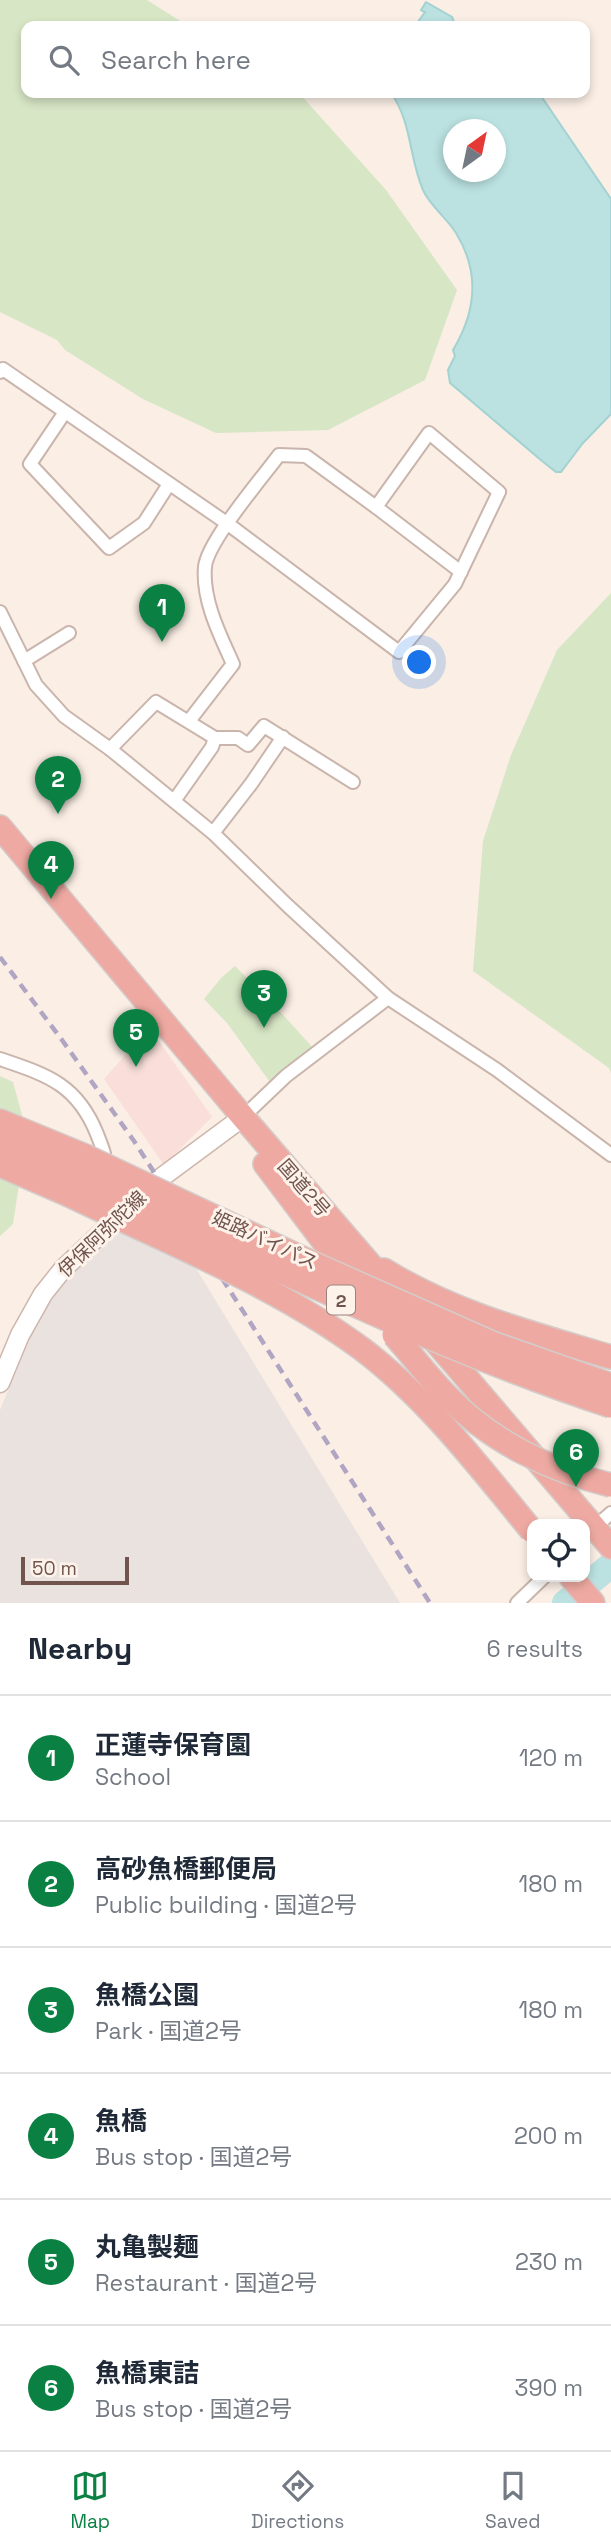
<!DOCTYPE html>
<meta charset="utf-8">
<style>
:root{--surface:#fff;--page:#f2f2f3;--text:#1f2937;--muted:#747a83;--line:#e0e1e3;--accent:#0b8043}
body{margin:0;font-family:"Space Grotesk","Noto Sans JP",sans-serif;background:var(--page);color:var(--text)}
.controls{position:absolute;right:21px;bottom:21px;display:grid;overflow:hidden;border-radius:14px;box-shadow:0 4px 10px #0003}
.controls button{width:63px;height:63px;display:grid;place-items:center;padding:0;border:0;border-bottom:2px solid var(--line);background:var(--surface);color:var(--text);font:35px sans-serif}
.compass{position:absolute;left:443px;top:119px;width:63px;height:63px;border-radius:50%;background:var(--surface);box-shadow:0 4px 10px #0003;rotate:33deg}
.scale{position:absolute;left:21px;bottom:18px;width:108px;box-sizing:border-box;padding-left:7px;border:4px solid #70544d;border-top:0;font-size:19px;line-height:24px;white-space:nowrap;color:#70544d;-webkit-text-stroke:5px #fdf3ea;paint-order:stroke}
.you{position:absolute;left:420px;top:663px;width:24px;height:24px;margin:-18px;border:5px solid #fff;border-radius:50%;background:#1a73e8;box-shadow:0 0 0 10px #1a73e833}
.badge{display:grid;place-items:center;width:46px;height:46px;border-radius:50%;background:var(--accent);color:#fff;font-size:23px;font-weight:700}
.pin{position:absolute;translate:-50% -58px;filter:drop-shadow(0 2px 4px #0008)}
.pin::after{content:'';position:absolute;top:37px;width:24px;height:21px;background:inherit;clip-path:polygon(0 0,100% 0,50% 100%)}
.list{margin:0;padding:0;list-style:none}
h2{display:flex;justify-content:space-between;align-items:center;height:91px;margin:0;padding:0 28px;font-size:30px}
h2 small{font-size:23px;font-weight:400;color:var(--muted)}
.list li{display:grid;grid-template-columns:46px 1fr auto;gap:21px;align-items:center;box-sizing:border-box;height:126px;padding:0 28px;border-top:2px solid var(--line)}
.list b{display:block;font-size:26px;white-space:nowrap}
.list p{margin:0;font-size:23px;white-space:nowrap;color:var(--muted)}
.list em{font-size:23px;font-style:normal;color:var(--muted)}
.icon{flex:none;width:38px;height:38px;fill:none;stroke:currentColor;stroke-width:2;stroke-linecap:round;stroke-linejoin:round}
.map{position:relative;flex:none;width:611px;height:1603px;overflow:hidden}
.search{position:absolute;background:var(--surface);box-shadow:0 4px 10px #0003;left:21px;right:21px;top:21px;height:77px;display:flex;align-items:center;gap:18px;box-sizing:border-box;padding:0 24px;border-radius:14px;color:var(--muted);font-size:26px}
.sheet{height:847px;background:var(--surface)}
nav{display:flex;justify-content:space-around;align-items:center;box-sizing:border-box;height:98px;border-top:2px solid var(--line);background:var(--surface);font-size:19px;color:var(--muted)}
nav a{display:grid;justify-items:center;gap:4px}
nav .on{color:var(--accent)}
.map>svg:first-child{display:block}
</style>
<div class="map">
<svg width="611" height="1603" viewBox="0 0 611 1603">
<rect width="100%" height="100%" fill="#faeee5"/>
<path fill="#f9ded9" d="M153,1033l59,84 -48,48 -60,-86 27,-30z"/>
<path fill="#eae2df" d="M114,1229l80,36 206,338h-400v-193l37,-89 27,-39z"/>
<g fill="#d7e6c5">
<path d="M0,0h147l41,26h-162v67h273l87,97 71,100 -32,90 -97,50 -112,3 -73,-34 -78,-49 -8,-10 -57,-28z"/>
<path d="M611,593v480l-2,-5 -136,-97 10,-130 28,-86 46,-105z"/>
<path d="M235,966l40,40 39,43 -44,33 -43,-59 -23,-24 18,-22z"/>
<path d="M0,1076l13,6 14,51 -14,91 -13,12z"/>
</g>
<g fill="#bbe1e1" stroke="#a3d2d2" stroke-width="2" fill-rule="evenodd">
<path d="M426,2l26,15 4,9h-41l10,-14 -4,-2z"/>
<path d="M391,93h148l72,106v215l-28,29 -22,29h-5l-14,-11 -92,-78 -2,-13 7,-14 -2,-6c23,-38 27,-78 3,-117 -9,-15 -26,-27 -33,-43 -14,-32 -11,-68 -32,-97zM454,130h42v42h-42z"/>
</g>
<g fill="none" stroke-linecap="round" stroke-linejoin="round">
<path stroke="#bbe1e1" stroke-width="26" d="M565,1603l46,-38"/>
<defs>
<g id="street">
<path d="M0,372l3,-3 225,155 171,128 56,-68 44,-92 -70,-59 -53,74 -70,-51 -27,-1c-17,23 -72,87 -74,112 -3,33 15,68 28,97l-44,57"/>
<path d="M65,412l-35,52 79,84 35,-25 25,-39"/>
<path d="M376,507l85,65"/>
<path d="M0,612l36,73 28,31 46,33 103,84 75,73 100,92 109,72 114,85"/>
<path d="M24,661l45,-28"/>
<path d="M110,749l46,-47 59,36h23l10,7 16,-19 89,56"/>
<path d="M174,801l38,-54 3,-9"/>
<path d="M213,833l38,-49 32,-47"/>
<path d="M0,1059c47,16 77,25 97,75 4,11 9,20 8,32"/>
<path d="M243,1117l43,-41 102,-78"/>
<path d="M595,1527l16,-14"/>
<path d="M517,1603l27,-26"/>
</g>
<path id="secondary" d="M0,1383l20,-48 23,-41 20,-25 95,-89 85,-63"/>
<g id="highway">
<path d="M0,827l243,290 162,188"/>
<path d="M0,1121l85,35"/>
<path d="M0,1142l78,34"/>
<path d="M265,1164l93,123"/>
<path d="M0,1165l67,29"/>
<path d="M384,1270c69,43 150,64 227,87"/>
<path d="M429,1334l182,213"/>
<path d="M571,1577l22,26"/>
</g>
</defs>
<use href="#street" stroke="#cab5ac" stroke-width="16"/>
<use href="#secondary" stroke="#ceb6ad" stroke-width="21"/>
<use href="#highway" stroke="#d4ccca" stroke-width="26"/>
<use href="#street" stroke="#fff" stroke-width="12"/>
<use href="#secondary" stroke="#fff" stroke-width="18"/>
<use href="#highway" stroke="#eeaaa2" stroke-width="23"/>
<path stroke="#b0a5c2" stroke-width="4.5" stroke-dasharray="10 7" stroke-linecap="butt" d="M0,957l62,83 72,101 296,462"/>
<defs>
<g id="highway-bridge">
<path d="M85,1156l236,111 171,76 119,42"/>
<path d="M78,1176c176,82 348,169 533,230"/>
<path d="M67,1194c97,47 209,91 295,155 66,50 118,119 170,182"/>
<path d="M394,1335c18,20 34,42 53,61 43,45 104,75 164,89"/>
</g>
</defs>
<use href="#highway-bridge" stroke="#d4ccca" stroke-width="26" stroke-linecap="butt"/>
<use href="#highway-bridge" stroke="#eeaaa2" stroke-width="23"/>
</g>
<g text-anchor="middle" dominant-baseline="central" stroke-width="6" stroke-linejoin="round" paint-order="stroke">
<rect fill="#fdf3ea" stroke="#9a847c" stroke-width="2" x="327" y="1285.5" width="28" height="29" rx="5"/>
<g font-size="18" font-weight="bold" fill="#70544d">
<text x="341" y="1300">2</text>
</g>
<g font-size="19" fill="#70544d" stroke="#fdf3ea">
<text transform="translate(304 1188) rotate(49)">国道2号</text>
<text transform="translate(102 1234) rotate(-44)">伊保阿弥陀線</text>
<text transform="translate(265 1240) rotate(25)">姫路バイパス</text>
</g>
</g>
</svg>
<div class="controls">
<button><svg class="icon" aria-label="locate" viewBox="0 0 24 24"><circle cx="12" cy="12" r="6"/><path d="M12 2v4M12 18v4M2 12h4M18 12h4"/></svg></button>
</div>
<svg class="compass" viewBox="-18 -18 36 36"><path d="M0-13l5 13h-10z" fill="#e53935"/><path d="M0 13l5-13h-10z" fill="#747a83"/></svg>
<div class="scale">50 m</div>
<div class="you"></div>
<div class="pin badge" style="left:162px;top:642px">1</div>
<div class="pin badge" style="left:58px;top:814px">2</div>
<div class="pin badge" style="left:264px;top:1028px">3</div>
<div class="pin badge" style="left:51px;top:899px">4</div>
<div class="pin badge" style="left:136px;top:1067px">5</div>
<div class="pin badge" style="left:576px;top:1487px">6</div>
<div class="search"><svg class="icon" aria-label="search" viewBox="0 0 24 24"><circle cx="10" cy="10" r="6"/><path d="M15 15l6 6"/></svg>Search here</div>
</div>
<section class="sheet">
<h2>Nearby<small>6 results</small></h2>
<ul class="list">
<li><span class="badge">1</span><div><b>正蓮寺保育園</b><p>School</p></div><em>120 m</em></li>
<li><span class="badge">2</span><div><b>高砂魚橋郵便局</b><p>Public building · 国道2号</p></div><em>180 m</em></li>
<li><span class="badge">3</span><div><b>魚橋公園</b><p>Park · 国道2号</p></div><em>180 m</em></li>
<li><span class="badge">4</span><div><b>魚橋</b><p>Bus stop · 国道2号</p></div><em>200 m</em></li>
<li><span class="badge">5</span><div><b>丸亀製麺</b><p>Restaurant · 国道2号</p></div><em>230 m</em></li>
<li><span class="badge">6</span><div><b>魚橋東詰</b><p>Bus stop · 国道2号</p></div><em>390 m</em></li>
</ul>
</section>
<nav>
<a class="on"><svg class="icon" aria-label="map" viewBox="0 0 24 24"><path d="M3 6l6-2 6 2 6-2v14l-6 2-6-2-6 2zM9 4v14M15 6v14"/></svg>Map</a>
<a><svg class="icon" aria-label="directions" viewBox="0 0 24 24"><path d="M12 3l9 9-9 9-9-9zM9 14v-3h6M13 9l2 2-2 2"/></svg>Directions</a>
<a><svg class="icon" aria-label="saved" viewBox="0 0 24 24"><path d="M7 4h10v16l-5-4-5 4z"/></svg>Saved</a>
</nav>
